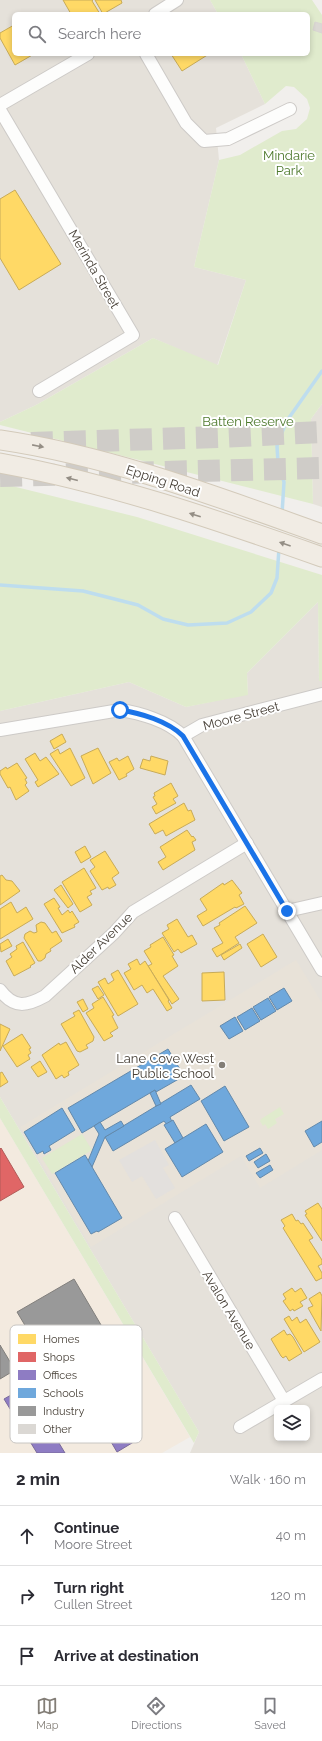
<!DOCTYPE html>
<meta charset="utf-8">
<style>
:root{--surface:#fff;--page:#f2f2f3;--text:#2b2b33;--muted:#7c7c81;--line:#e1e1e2;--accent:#837e77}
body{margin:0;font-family:Raleway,sans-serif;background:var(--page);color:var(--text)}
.controls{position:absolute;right:12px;bottom:12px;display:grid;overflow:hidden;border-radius:6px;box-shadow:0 2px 6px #0003}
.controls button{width:36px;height:36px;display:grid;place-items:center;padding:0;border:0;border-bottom:1px solid var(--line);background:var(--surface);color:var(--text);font:20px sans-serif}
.stop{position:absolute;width:12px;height:12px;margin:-9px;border:3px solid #1a73e8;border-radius:50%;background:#fff}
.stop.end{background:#1a73e8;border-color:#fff;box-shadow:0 1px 4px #0008}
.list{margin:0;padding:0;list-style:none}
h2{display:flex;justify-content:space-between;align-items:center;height:52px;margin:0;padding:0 16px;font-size:17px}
h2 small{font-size:13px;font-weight:400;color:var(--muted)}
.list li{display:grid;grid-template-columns:26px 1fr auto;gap:12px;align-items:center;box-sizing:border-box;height:60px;padding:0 16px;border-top:1px solid var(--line)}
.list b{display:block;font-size:15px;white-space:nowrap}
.list p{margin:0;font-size:13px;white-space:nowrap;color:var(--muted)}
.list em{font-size:13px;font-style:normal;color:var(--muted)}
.icon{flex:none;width:22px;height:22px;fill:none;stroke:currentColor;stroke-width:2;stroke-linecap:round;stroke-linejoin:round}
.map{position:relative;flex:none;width:322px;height:1453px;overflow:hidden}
.search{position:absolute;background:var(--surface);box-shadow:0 2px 6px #0003;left:12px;right:12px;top:12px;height:44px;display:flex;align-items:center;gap:10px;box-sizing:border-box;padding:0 14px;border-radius:6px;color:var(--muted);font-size:15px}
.sheet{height:232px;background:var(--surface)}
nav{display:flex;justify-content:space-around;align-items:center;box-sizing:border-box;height:56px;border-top:1px solid var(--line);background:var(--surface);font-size:11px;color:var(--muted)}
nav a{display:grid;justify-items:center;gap:2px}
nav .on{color:var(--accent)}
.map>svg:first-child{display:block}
</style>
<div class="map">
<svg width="322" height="1453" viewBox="0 0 322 1453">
<rect width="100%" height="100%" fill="#f1efec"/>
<g fill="#e5e1da" fill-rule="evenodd">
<path d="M0,0h210l8,14h-204v40h227l24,50 -49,24 3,32 -25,107 52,13 -29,86 -64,-28 -117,67 -36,17z"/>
<path d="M322,404v103l-9,-3 -2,-85z"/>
<path d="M318,602l1,79h3v772h-132l9,-21 -199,-335v-386l129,-29 57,25 62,-13 -1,-21zM277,1408h30v30h-30z"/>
</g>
<path fill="#f3eadf" d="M0,1118l190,319 -28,16h-162z"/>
<path fill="#e8e2d8" d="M296,960l26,43v147l-62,38 -19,-32 -150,91 -71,-120z"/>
<g fill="#e0ebcd">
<path d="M210,0h102l10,15v389l-11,15 2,85 -313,-79v-3l36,-17 117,-67 65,27 28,-85 -52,-13 25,-107 21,-5 42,-24 14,-2 11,-10 3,-11 -3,-9 -13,-12 -8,-1 -21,18 -24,-50h67v-40h-90z"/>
<path d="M0,483l137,34 185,58v106h-3l-1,-79 -71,71 1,22 -62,12 -57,-25 -129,29z"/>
<path d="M0,1097l199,335 -5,11 -194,-325z"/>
<path d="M280,1107l4,7 -9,5 2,4 -9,6 -3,-5 -2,2 -3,-5 1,-2z"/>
<path d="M82,1134l10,16 -40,24 -10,-16z"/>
</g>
<path fill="#e3e0dd" d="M155,1140l14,25 -6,3 12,20 -19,11 -14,-23 -10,6 -13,-22z"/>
<g fill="#ffd966" stroke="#c8ab58">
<path d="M63,0h30l-1,1 8,13h-29z"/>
<path d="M95,0h26l1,3 -19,11z"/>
<path d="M14,25v29h20l-19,11 -15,-27v-5z"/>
<path d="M171,54h38l-27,17z"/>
<path d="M15,190l46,74 -42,26 -19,-32v-59z"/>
<path d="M62,734l4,8 -12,7 -4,-8z"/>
<path d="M70,748l15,30 -14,8 -21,-32 8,-5 2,5z"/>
<path d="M98,748l13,25 -18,11 -12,-28z"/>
<path d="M35,753l5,8 6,-4 13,17 -21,13 -3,-5 3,-2 -13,-21z"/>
<path d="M128,756l6,13 -8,5 1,2 -8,4 -10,-18 8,-4 2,3z"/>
<path d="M151,756l17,5 -3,14 -25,-7 3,-9 7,2z"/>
<path d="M17,763l10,15 -2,1 2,4 -2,2 4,6 -13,9 -6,-13 -2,1 -8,-14v-3l6,-4 1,2z"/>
<path d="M171,783l7,13 -5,3 3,4 -20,11 -4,-7 5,-3 -4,-7 2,-1 -1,-3z"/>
<path d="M184,803l4,8 3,-1 4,10 -29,16 -3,-6 -8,4 -6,-10z"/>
<path d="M187,830l5,7 1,-1 3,4 -4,2 3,8 -32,20 -5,-8 8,-5 -6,-10z"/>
<path d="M85,846l6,11 -10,6 -6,-11z"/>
<path d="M105,851l14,22 -7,5 4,7 -7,4 -1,-2 -6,3 -12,-19 5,-4 -5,-7z"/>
<path d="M84,868l12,20 -6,3 2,3 -5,3 5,8 -12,7 -18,-30z"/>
<path d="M2,875l4,5 6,1 8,10 -20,14v-29z"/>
<path d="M232,880l10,13 -3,2 5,9 -8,4 -1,-1 -32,19 -6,-10 10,-6 -7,-11 23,-16 1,2z"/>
<path d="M61,885l12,19 -5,4 -14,-18z"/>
<path d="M54,898l6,9 -2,1 4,7 6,-5 2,3 2,-2 7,11 -5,3 1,2 -13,6 -18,-29z"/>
<path d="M11,902l6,11 9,-6 7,12 -33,20v-30z"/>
<path d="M245,906l12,17 -22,14 4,6 -22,14 -5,-8 11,-6 -9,-15 6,-3 -1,-2z"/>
<path d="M177,919l11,18 4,-2 5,9 -16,9 -3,-4 -4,3 -12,-19 7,-4 -2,-4z"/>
<path d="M41,922l4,1 7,10 4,-2 6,10 -12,8 1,2 -5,3 -1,4 -4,3h-3l-14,-23 1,-4 5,-3 4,2 3,-1 -1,-7z"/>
<path d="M263,934l14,23 -16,10 -14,-23z"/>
<path d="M163,937l11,18 -2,1 6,10 -15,10 16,23 -7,5 -24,-38 4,-2 -8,-13 7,-4 -1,-2z"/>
<path d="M8,939l4,7 -11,6 -1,-8z"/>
<path d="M23,942l12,21 -5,3 1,1 -17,9 -8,-15 6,-4 -2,-3 7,-5 -1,-3z"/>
<path d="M240,944l2,4 -18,12 -3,-5z"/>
<path d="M137,959l3,6 5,-4 24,39 -1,1 4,7 -5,3 -14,-22 -6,4 -5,-8 -8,5 -10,-17 7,-4 -3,-5z"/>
<path d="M118,970l20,34 -20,12 -20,-34 7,-4 3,6 6,-4 -3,-6z"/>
<path d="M224,972l1,28 -23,1v-28z"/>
<path d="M98,986l6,9 -6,4 -6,-10z"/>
<path d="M103,997l11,18 -2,1 6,12 -8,5 3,3 -9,5 -18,-28 8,-5 -2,-4z"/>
<path d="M83,999l5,10 -5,3 -6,-10z"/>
<path d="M79,1010l15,27 -1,4 -7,4 2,3 -8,4 -3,-1 -16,-27 14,-8 -2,-3z"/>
<path d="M0,1024l10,5 -10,22z"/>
<path d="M22,1034l9,14 -2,1 2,4 -3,2 2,4 -13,8 -14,-21z"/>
<path d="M66,1042l13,23 -11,7 1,3 -5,3 -2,-3 -6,4 -14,-24 17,-12 1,2z"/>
<path d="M40,1061l7,11 -9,5 -7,-10z"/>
<path d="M2,1072l6,10 -8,5v-14z"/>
<path d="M318,1203l4,6v32l-17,-26 2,-1 -2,-3z"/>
<path d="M292,1214l4,7 2,-1 3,4 2,-1 10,15 -4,2 13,20v4l-4,2 4,7v5l-6,3 -33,-53 2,-2 -4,-6z"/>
<path d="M292,1288l3,4 6,-4 6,10 -7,4 3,4 -9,5 -1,-2 -3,2 -7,-10 3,-2 -3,-5z"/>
<path d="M320,1292l2,4 -1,35 -13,-23 5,-2 -4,-7z"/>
<path d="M289,1316l3,5 5,-4 3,6 6,-4 14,23 -16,10 -20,-33z"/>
<path d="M284,1330l3,5 3,-1 3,3 9,16 -13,8 -3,-5 -3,2 -2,-2 -10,-17z"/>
</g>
<path fill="#e06666" stroke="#b25b58" d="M1,1148l23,39 -24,14v-52z"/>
<g fill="#8e7cc3" stroke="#796a99">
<path d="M25,1387l40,66h-28l-33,-54z"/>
<path d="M111,1394l26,46 -20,12 -27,-46z"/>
</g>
<g fill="#6fa8dc" stroke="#6389ab">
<path d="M284,988l8,13 -15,9 -8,-13z"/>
<path d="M268,998l8,13 -15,9 -8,-13z"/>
<path d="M252,1008l8,13 -15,9 -8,-13z"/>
<path d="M235,1017l8,14 -14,8 -9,-13z"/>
<path d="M168,1049l16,27 -28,16 -1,-2 -73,43 -14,-25z"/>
<path d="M191,1085l9,14 -30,18 2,5 -5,3 -3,-4 -51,30 -8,-14z"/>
<path d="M225,1086l24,41 -25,14 -23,-40z"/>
<path d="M155,1090l6,14 -5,2 -6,-13z"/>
<path d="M62,1108l13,22 -26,16 2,4 -7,4 -1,-3 -6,3 -13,-22z"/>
<path d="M173,1120l10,18 -8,5 -11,-18z"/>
<path d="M121,1121l3,5 -19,11 -13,30 -4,-6 11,-27 -5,-8 6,-4 5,8z"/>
<path d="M322,1121v21l-8,5 -9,-16z"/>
<path d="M206,1124l17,28 -41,25 -17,-28z"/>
<path d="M260,1148l3,5 -14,8 -3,-5z"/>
<path d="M266,1154l4,7 -12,7 -4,-6z"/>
<path d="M85,1155l37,63 -24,14 -1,-1 -6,3 -36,-61z"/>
<path d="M270,1165l3,5 -13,8 -4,-5z"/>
</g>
<g fill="#999" stroke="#817f7c">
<path d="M74,1279l60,102 -56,33 -61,-102z"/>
<path d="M0,1345l15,25 -15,9z"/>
</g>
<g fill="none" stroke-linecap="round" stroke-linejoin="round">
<g stroke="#beddee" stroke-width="3.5">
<path d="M282,514l2,-32 -6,-19 -1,-17 9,-24 36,-51"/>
<path d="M0,585l83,6 55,14 25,14 25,6 39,-2 24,-11 20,-19 6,-15 2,-30"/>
</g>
</g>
<path fill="#dbd8d4" stroke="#d9d6d2" d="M315,22l7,2v9l-9,-3z"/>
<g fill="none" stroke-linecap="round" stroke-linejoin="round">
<g stroke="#cfccc8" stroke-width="22" stroke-dasharray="22 11" stroke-linecap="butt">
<path d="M31,443l188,-6 103,-5"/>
<path d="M0,476l322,-8"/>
</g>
<defs>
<g id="minor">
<path d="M155,14l22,-14"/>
<path d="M146,54l40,69 18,18 24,-2 62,-30"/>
<path d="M0,105l88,-51"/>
<path d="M0,110l133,225 -94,56"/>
<path d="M0,730l120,-20c20,3 48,11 63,26l19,-11 120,-31"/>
<path d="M183,736l139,234"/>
<path d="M287,911l35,-8"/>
<path d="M0,990c14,19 27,16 45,6l69,-63 19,-21 114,-69"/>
<path d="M175,1218l109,183"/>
<path d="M240,1427l82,-48"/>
</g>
<g id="primary">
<path d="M0,440c110,16 218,57 322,94"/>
<path d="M0,463c110,20 217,57 322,94"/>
</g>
</defs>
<use href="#minor" stroke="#cdcac7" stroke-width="14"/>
<use href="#primary" stroke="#d3caba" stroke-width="21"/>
<use href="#minor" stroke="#fdfdfc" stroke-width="12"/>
<use href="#primary" stroke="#f1ece4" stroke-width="19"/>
</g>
<defs><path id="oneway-solid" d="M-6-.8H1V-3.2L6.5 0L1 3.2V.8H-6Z"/></defs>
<g fill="#948e85">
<use href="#oneway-solid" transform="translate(38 446) rotate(11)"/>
<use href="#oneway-solid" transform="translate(72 479) rotate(-166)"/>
<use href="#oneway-solid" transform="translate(195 515) rotate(-163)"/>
<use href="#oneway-solid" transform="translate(285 544) rotate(-161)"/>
</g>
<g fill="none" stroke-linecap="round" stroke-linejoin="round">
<path stroke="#1a73e8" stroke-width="5" d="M120,710c20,3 48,11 63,26l104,175"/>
</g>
<circle fill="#837e77" stroke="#fff" stroke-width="1.5" cx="222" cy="1065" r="4"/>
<g text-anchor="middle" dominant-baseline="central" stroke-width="4" stroke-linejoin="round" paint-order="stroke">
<g font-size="13" fill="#4d792c" stroke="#fff">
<text x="289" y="155">Mindarie<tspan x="289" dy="15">Park</tspan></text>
<text x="248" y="421">Batten Reserve</text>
</g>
<g font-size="13" fill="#484138" stroke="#fff">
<text transform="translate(94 269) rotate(60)">Merinda Street</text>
<text transform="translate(163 481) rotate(18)">Epping Road</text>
<text transform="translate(241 716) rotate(-15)">Moore Street</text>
<text transform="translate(101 943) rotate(-44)">Alder Avenue</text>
<text transform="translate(229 1310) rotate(59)">Avalon Avenue</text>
</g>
<g font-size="13" fill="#484138" stroke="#fff" text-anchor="end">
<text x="214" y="1058">Lane Cove West<tspan x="214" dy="15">Public School</tspan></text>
</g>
</g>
<rect x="10" y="1325" width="132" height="118" rx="6" fill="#fff" stroke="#c8c6c3" stroke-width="1"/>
<rect x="18" y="1334" width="18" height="10" fill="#ffd966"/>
<rect x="18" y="1352" width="18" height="10" fill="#e06666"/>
<rect x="18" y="1370" width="18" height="10" fill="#8e7cc3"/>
<rect x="18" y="1388" width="18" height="10" fill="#6fa8dc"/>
<rect x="18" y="1406" width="18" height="10" fill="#999"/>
<rect x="18" y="1424" width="18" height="10" fill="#dbd8d4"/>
<g font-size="11" fill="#484138">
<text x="43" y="1343">Homes</text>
<text x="43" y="1361">Shops</text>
<text x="43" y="1379">Offices</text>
<text x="43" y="1397">Schools</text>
<text x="43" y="1415">Industry</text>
<text x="43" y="1433">Other</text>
</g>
</svg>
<div class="controls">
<button><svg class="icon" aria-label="layers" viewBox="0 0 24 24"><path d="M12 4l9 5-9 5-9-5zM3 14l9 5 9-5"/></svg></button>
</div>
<div class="stop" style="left:120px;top:710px"></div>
<div class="stop end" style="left:287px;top:911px"></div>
<div class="search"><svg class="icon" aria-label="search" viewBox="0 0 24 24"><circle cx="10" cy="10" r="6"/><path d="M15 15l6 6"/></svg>Search here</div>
</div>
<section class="sheet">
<h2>2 min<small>Walk · 160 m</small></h2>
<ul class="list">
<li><svg class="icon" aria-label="ahead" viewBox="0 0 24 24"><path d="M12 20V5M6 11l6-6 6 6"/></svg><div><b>Continue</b><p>Moore Street</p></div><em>40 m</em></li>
<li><svg class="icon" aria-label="right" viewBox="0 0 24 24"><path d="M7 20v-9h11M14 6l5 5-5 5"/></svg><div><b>Turn right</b><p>Cullen Street</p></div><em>120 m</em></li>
<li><svg class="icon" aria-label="arrive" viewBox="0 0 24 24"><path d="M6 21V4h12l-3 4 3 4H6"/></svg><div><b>Arrive at destination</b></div></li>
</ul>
</section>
<nav>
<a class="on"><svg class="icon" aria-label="map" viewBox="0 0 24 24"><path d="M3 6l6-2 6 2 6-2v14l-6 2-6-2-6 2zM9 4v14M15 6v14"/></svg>Map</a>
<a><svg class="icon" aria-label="directions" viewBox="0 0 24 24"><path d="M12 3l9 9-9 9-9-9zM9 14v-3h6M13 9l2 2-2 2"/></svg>Directions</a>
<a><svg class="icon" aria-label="saved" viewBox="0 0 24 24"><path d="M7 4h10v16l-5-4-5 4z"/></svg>Saved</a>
</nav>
